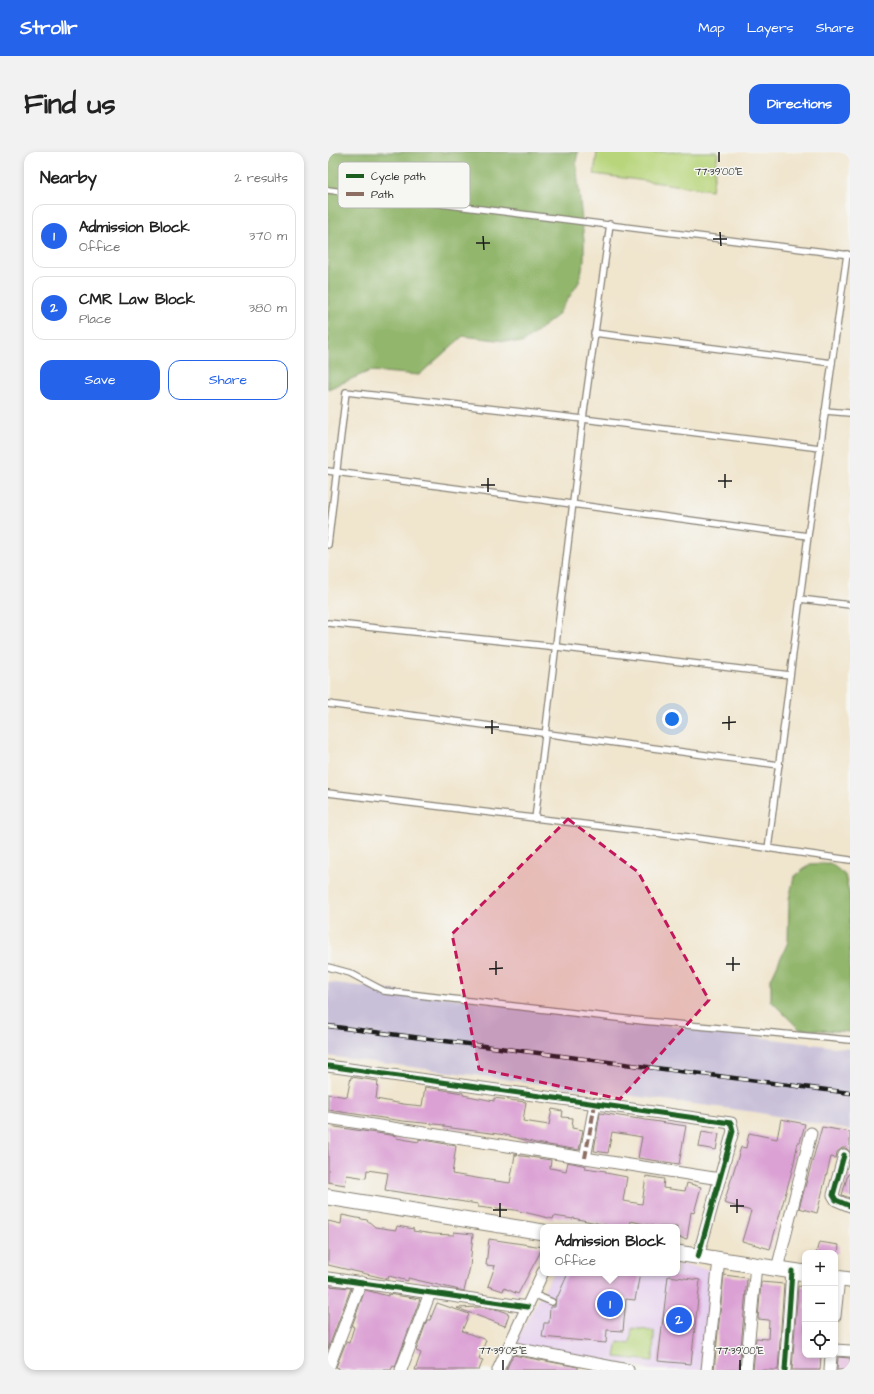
<!DOCTYPE html>
<meta charset="utf-8">
<style>
:root{--surface:#fff;--page:#f2f2f2;--text:#222;--muted:#767676;--line:#e0e0e0;--accent:#2563eb}
body{margin:0;font-family:"Architects Daughter",sans-serif;background:var(--page);color:var(--text)}
.controls{position:absolute;right:12px;bottom:12px;display:grid;overflow:hidden;border-radius:8px;box-shadow:0 2px 6px #0003}
.controls button{width:36px;height:36px;display:grid;place-items:center;padding:0;border:0;border-bottom:1px solid var(--line);background:var(--surface);color:var(--text);font:20px sans-serif}
.you{position:absolute;left:344px;top:567px;width:14px;height:14px;margin:-10px;border:3px solid #fff;border-radius:50%;background:#1a73e8;box-shadow:0 0 0 6px #1a73e833}
.badge{display:grid;place-items:center;width:26px;height:26px;border-radius:50%;background:var(--accent);color:#fff;font-size:13px;font-weight:700}
.pin{position:absolute;translate:-50% -50%;border:2px solid #fff;box-shadow:0 1px 4px #0006}
.popup{position:absolute;left:212px;top:1072px;width:140px;height:52px;box-sizing:border-box;display:grid;place-content:center;border-radius:8px;background:var(--surface);filter:drop-shadow(0 1px 3px #0005);font-size:13px;white-space:nowrap;color:var(--muted)}
.popup b{font-size:15px;color:var(--text)}
.popup::after{content:'';position:absolute;left:50%;top:100%;margin-left:-8px;border:8px solid transparent;border-top-color:var(--surface)}
.list{margin:0;padding:0;list-style:none}
h2{display:flex;justify-content:space-between;align-items:center;height:52px;margin:0;padding:0 16px;font-size:17px}
h2 small{font-size:13px;font-weight:400;color:var(--muted)}
.list li{display:grid;grid-template-columns:26px 1fr auto;gap:12px;align-items:center;box-sizing:border-box;height:64px;margin:0 8px 8px;padding:0 8px;border:1px solid var(--line);border-radius:12px}
.list b{display:block;font-size:15px;white-space:nowrap}
.list p{margin:0;font-size:13px;white-space:nowrap;color:var(--muted)}
.list em{font-size:13px;font-style:normal;color:var(--muted)}
.actions{display:flex;gap:8px;padding:12px 16px}
.actions a{flex:1;padding:9px 0;border:1px solid var(--accent);border-radius:12px;text-align:center;font-size:14px;color:var(--accent)}
.actions .main{background:var(--accent);color:#fff}
.icon{flex:none;width:22px;height:22px;fill:none;stroke:currentColor;stroke-width:2;stroke-linecap:round;stroke-linejoin:round}
.map{position:relative;flex:none;width:522px;height:1218px;overflow:hidden;border-radius:12px}
header{display:flex;align-items:center;gap:24px;box-sizing:border-box;height:56px;padding:0 20px;background:var(--accent);color:#fff}
header strong{font-size:19px}
nav{display:flex;gap:22px;margin-inline-start:auto;font-size:14px}
.intro{display:flex;align-items:center;justify-content:space-between;box-sizing:border-box;height:96px;padding:0 24px}
h1{margin:0;font-size:28px}
.button{padding:10px 18px;border-radius:12px;background:var(--accent);color:#fff;font-size:14px;font-weight:700}
main{display:flex;gap:24px;padding:0 24px}
aside{flex:1;background:var(--surface);border-radius:12px;box-shadow:0 2px 6px #0003}
.map>svg:first-child{display:block}
</style>
<header>
<strong>Strollr</strong>
<nav><a>Map</a><a>Layers</a><a>Share</a></nav>
</header>
<div class="intro"><h1>Find us</h1><a class="button">Directions</a></div>
<main>
<aside>
<h2>Nearby<small>2 results</small></h2>
<ul class="list">
<li><span class="badge">1</span><div><b>Admission Block</b><p>Office</p></div><em>370 m</em></li>
<li><span class="badge">2</span><div><b>CMR Law Block</b><p>Place</p></div><em>380 m</em></li>
</ul>
<div class="actions"><a class="main">Save</a><a>Share</a></div>
</aside>
<div class="map">
<svg width="522" height="1218" viewBox="0 0 522 1218">
<rect width="100%" height="100%" fill="#f6f6f2"/>
<filter id="ink" filterUnits="userSpaceOnUse"><feTurbulence type="fractalNoise" baseFrequency=".025" numOctaves="2"/><feDisplacementMap in="SourceGraphic" scale="8" xChannelSelector="R" yChannelSelector="G"/><feConvolveMatrix kernelMatrix="1 2 1 2 8 2 1 2 1" color-interpolation-filters="sRGB"/></filter>
<filter id="wash" filterUnits="userSpaceOnUse"><feTurbulence type="fractalNoise" baseFrequency=".012" numOctaves="4" result="noise"/><feDisplacementMap in="SourceGraphic" scale="16" xChannelSelector="R" yChannelSelector="G"/><feGaussianBlur stdDeviation="0.9" result="paint"/><feColorMatrix in="noise" values="0 0 0 0 0 0 0 0 0 0 0 0 0 0 0 0 0 1.4 0 .05"/><feComposite in="paint" operator="in"/></filter>
<g filter="url(#wash)">
<rect width="100%" height="100%" fill="#f0e5cd"/>
<path fill="#e7d2ef" d="M349,1112l37,6 -11,100h-51l-139,-24 40,-73h124z"/>
<path fill="#c8bfd8" d="M0,830l522,67v81l-95,-18 -427,-56z"/>
<g fill="#b8d57c" stroke="#6a784c">
<path d="M269,0h121l-6,38 -118,-16z"/>
<path d="M304,1176l22,3 -1,30 -38,-4 3,-15 12,2z"/>
</g>
<g fill="#92b66c" stroke="#576944">
<path d="M0,0h250l-2,10 8,79v20l-5,21 -22,34 -35,27 -59,-7 -44,39 -49,-4 -42,18z"/>
<path d="M502,711l15,12 5,21v136l-51,-3 -28,-28v-22l17,-37 1,-43 5,-22 16,-13z"/>
</g>
<g id="blocks">
<g fill="#dba1d4">
<path d="M23,925l27,4 -2,18 27,5 19,2 3,-19 38,6v2l31,6v-3l32,4 -3,19 26,4 3,-16 11,2 -1,6 11,1 -1,10 11,2 -4,20 -43,-7 -30,-8 -62,-8v-2l-41,-4 -75,-11v-16l19,3z"/>
<path d="M272,961l86,13 -7,38 -41,-6 4,-21 -30,-5 -4,21 -14,-2z"/>
<path d="M453,967l24,5 -5,18h-2l-5,25 -23,82 -28,-8 9,-30 -27,-8 17,-56 5,1 3,-15 28,6z"/>
<path d="M0,974l69,10 -1,2 23,4v-3l37,7 -4,28 30,5 28,4 5,-28 36,5 -1,8 16,3 2,-9 18,4 -1,2 21,3v2l21,4 -4,24 19,3 4,-28 18,3 -1,9 22,3 2,-8 14,4 -7,26 -3,-1 -4,27 -10,-2v-10h-21l-25,-6 -1,6h-15l-42,-9v1l-19,-3 -1,3 -38,-9 -20,-2 -1,1 -16,-2v-3l-93,-14 3,-17 -21,-3 -1,8 -19,-3 -2,10 -17,-3z"/>
<path d="M494,975l28,5v20l-4,-4h-4l-5,4 -1,6 -5,-1 -14,56 -18,-5z"/>
<path d="M374,979l17,3 -3,16 -17,-3z"/>
<path d="M520,1022h2v24l-8,-3z"/>
<path d="M14,1063l25,5 8,7 21,3 1,-4 17,3 -1,2 20,3 21,1v-3l19,2 -3,33 -6,24 -56,-13v3l-19,-5 -1,3 -60,-14v-44l13,3z"/>
<path d="M161,1087l54,8 -25,47 -14,-6 -1,3 -15,-5 7,-20 -9,-1z"/>
<path d="M491,1090l20,3 -1,8h-22z"/>
<path d="M240,1121h72l-5,27 -9,-1 -3,32 -16,-1 -1,13 -64,-6 2,-14h5l1,-16h5l1,-11h2z"/>
<path d="M396,1123l23,3 -8,92h-25z"/>
<path d="M340,1124l32,4 -9,84 -33,-3z"/>
<path d="M433,1130l23,2 -6,86h-25l3,-32 12,1 1,-19 -11,-1z"/>
<path d="M0,1134l23,2 -23,61z"/>
<path d="M470,1134l7,1v68h16l-1,15h-28z"/>
<path d="M37,1138l23,6v-2l32,5 -25,68 -2,-1 -2,4h-53l1,-2 -3,-1 10,-25 3,1 5,-16 -2,-1z"/>
<path d="M109,1151l32,11 -7,17 24,9 -7,19 4,1 -4,10h-64l6,-17 -5,-2 11,-31h3z"/>
<path d="M152,1155l20,3 9,4 -4,12 -48,-18z"/>
<path d="M185,1203l65,12v3h-72z"/>
<path d="M510,1205l12,1v12h-13z"/>
</g>
</g>
</g>
<g filter="url(#ink)">
<use href="#blocks" fill-opacity="0" stroke="#868074" stroke-width="1"/>
<g fill="none" stroke-linecap="round" stroke-linejoin="round">
<defs>
<g id="lane">
<path d="M0,38l522,65"/>
<path d="M266,181l238,30"/>
<path d="M497,259l25,2"/>
<path d="M0,319l480,65"/>
<path d="M0,393l18,-153 237,27 237,29"/>
<path d="M472,447l50,6"/>
<path d="M0,471l229,24 233,28"/>
<path d="M0,552l451,61"/>
<path d="M0,641l369,45 153,22"/>
<path d="M207,667l48,-400 27,-195"/>
<path d="M440,697l40,-313 39,-282"/>
<path d="M0,815l22,6 34,18 259,30 207,19"/>
<path d="M205,1142l19,8"/>
</g>
<g id="street">
<path d="M0,914l403,57 2,8 -35,126"/>
<path d="M0,966l392,61"/>
<path d="M516,1003l-11,40 3,5 14,6"/>
<path d="M257,1006l10,-54"/>
<path d="M449,1117l34,-136"/>
<path d="M0,1126l200,29"/>
<path d="M507,1164l4,-38"/>
<path d="M181,1195l119,23"/>
<path d="M507,1198l15,1"/>
<path d="M0,1217l33,-87"/>
<path d="M73,1218l29,-77"/>
<path d="M170,1218l45,-98"/>
<path d="M379,1218l12,-110"/>
<path d="M418,1218l10,-105"/>
<path d="M457,1218l7,-99"/>
<path d="M502,1218l1,-15"/>
</g>
<g id="secondary">
<path d="M0,1045l215,35"/>
<path d="M349,1101l128,20"/>
<path d="M507,1126l15,2"/>
</g>
</defs>
<use href="#lane" stroke="#868074" stroke-width="8"/>
<use href="#street" stroke="#868074" stroke-width="13"/>
<use href="#secondary" stroke="#868074" stroke-width="17"/>
<use href="#lane" stroke="#fff" stroke-width="5.5"/>
<use href="#street" stroke="#fff" stroke-width="11"/>
<use href="#secondary" stroke="#fff" stroke-width="15"/>
<defs>
<path id="rail" d="M0,874l522,67"/>
</defs>
<use href="#rail" stroke="#1c1c1c" stroke-width="4.5"/>
<use href="#rail" stroke="#f6f6f2" stroke-width="3" stroke-dasharray="9" stroke-linecap="butt"/>
<path stroke="#8d6e63" stroke-width="4" stroke-dasharray="8 4" stroke-linecap="butt" d="M257,1006l10,-54"/>
<defs>
<g id="cycleway">
<path d="M0,914l403,57 2,8 -35,126"/>
<path d="M516,1003l-11,40 3,5 14,6"/>
<path d="M0,1126l200,29"/>
<path d="M457,1218l7,-99"/>
</g>
</defs>
<use href="#cycleway" stroke="#f6f6f2" stroke-width="8"/>
<use href="#cycleway" stroke="#1b5e20" stroke-width="5"/>
</g>
</g>
<path fill="#c2185b" fill-opacity="0.2" stroke="#c2185b" stroke-width="3" stroke-dasharray="8 5" stroke-linejoin="round" d="M240,667l70,53 71,128 -89,99 -141,-30 -27,-135z"/>
<path fill="none" stroke="#1c1c1c" stroke-width="1.5" d="M391,0v10M392,80l1,14M155,84l1,14M385,87h14M148,91h14M397,322v14M160,326v14M390,329h14M153,333h14M401,564v14M164,568v14M394,571l14,-1M157,575h14M405,805v14M168,809v14M398,812h14M161,817l14,-1M409,1047v14M172,1051v14M402,1054h14M165,1058h14M175,1208v10M412,1208v10"/>
<rect x="10" y="10" width="132" height="46" rx="6" fill="#f6f6f2" stroke="#b5b5b2" stroke-width="1"/>
<rect x="18" y="22" width="18" height="4" fill="#1b5e20"/>
<rect x="18" y="40" width="18" height="4" fill="#8d6e63"/>
<g font-size="11" fill="#1c1c1c">
<text x="43" y="28">Cycle path</text>
<text x="43" y="46">Path</text>
</g>
<g font-size="10" text-anchor="middle" fill="#1c1c1c" stroke="#f6f6f2" stroke-width="3" stroke-linejoin="round" paint-order="stroke">
<text x="391" y="23">77°39'00"E</text>
<text x="175" y="1202">77°39'05"E</text>
<text x="412" y="1202">77°39'00"E</text>
</g>
</svg>
<div class="controls">
<button>+</button>
<button>−</button>
<button><svg class="icon" aria-label="locate" viewBox="0 0 24 24"><circle cx="12" cy="12" r="6"/><path d="M12 2v4M12 18v4M2 12h4M18 12h4"/></svg></button>
</div>
<div class="you"></div>
<div class="pin badge" style="left:282px;top:1152px">1</div>
<div class="popup"><b>Admission Block</b>Office</div>
<div class="pin badge" style="left:351px;top:1168px">2</div>
</div>
</main>
